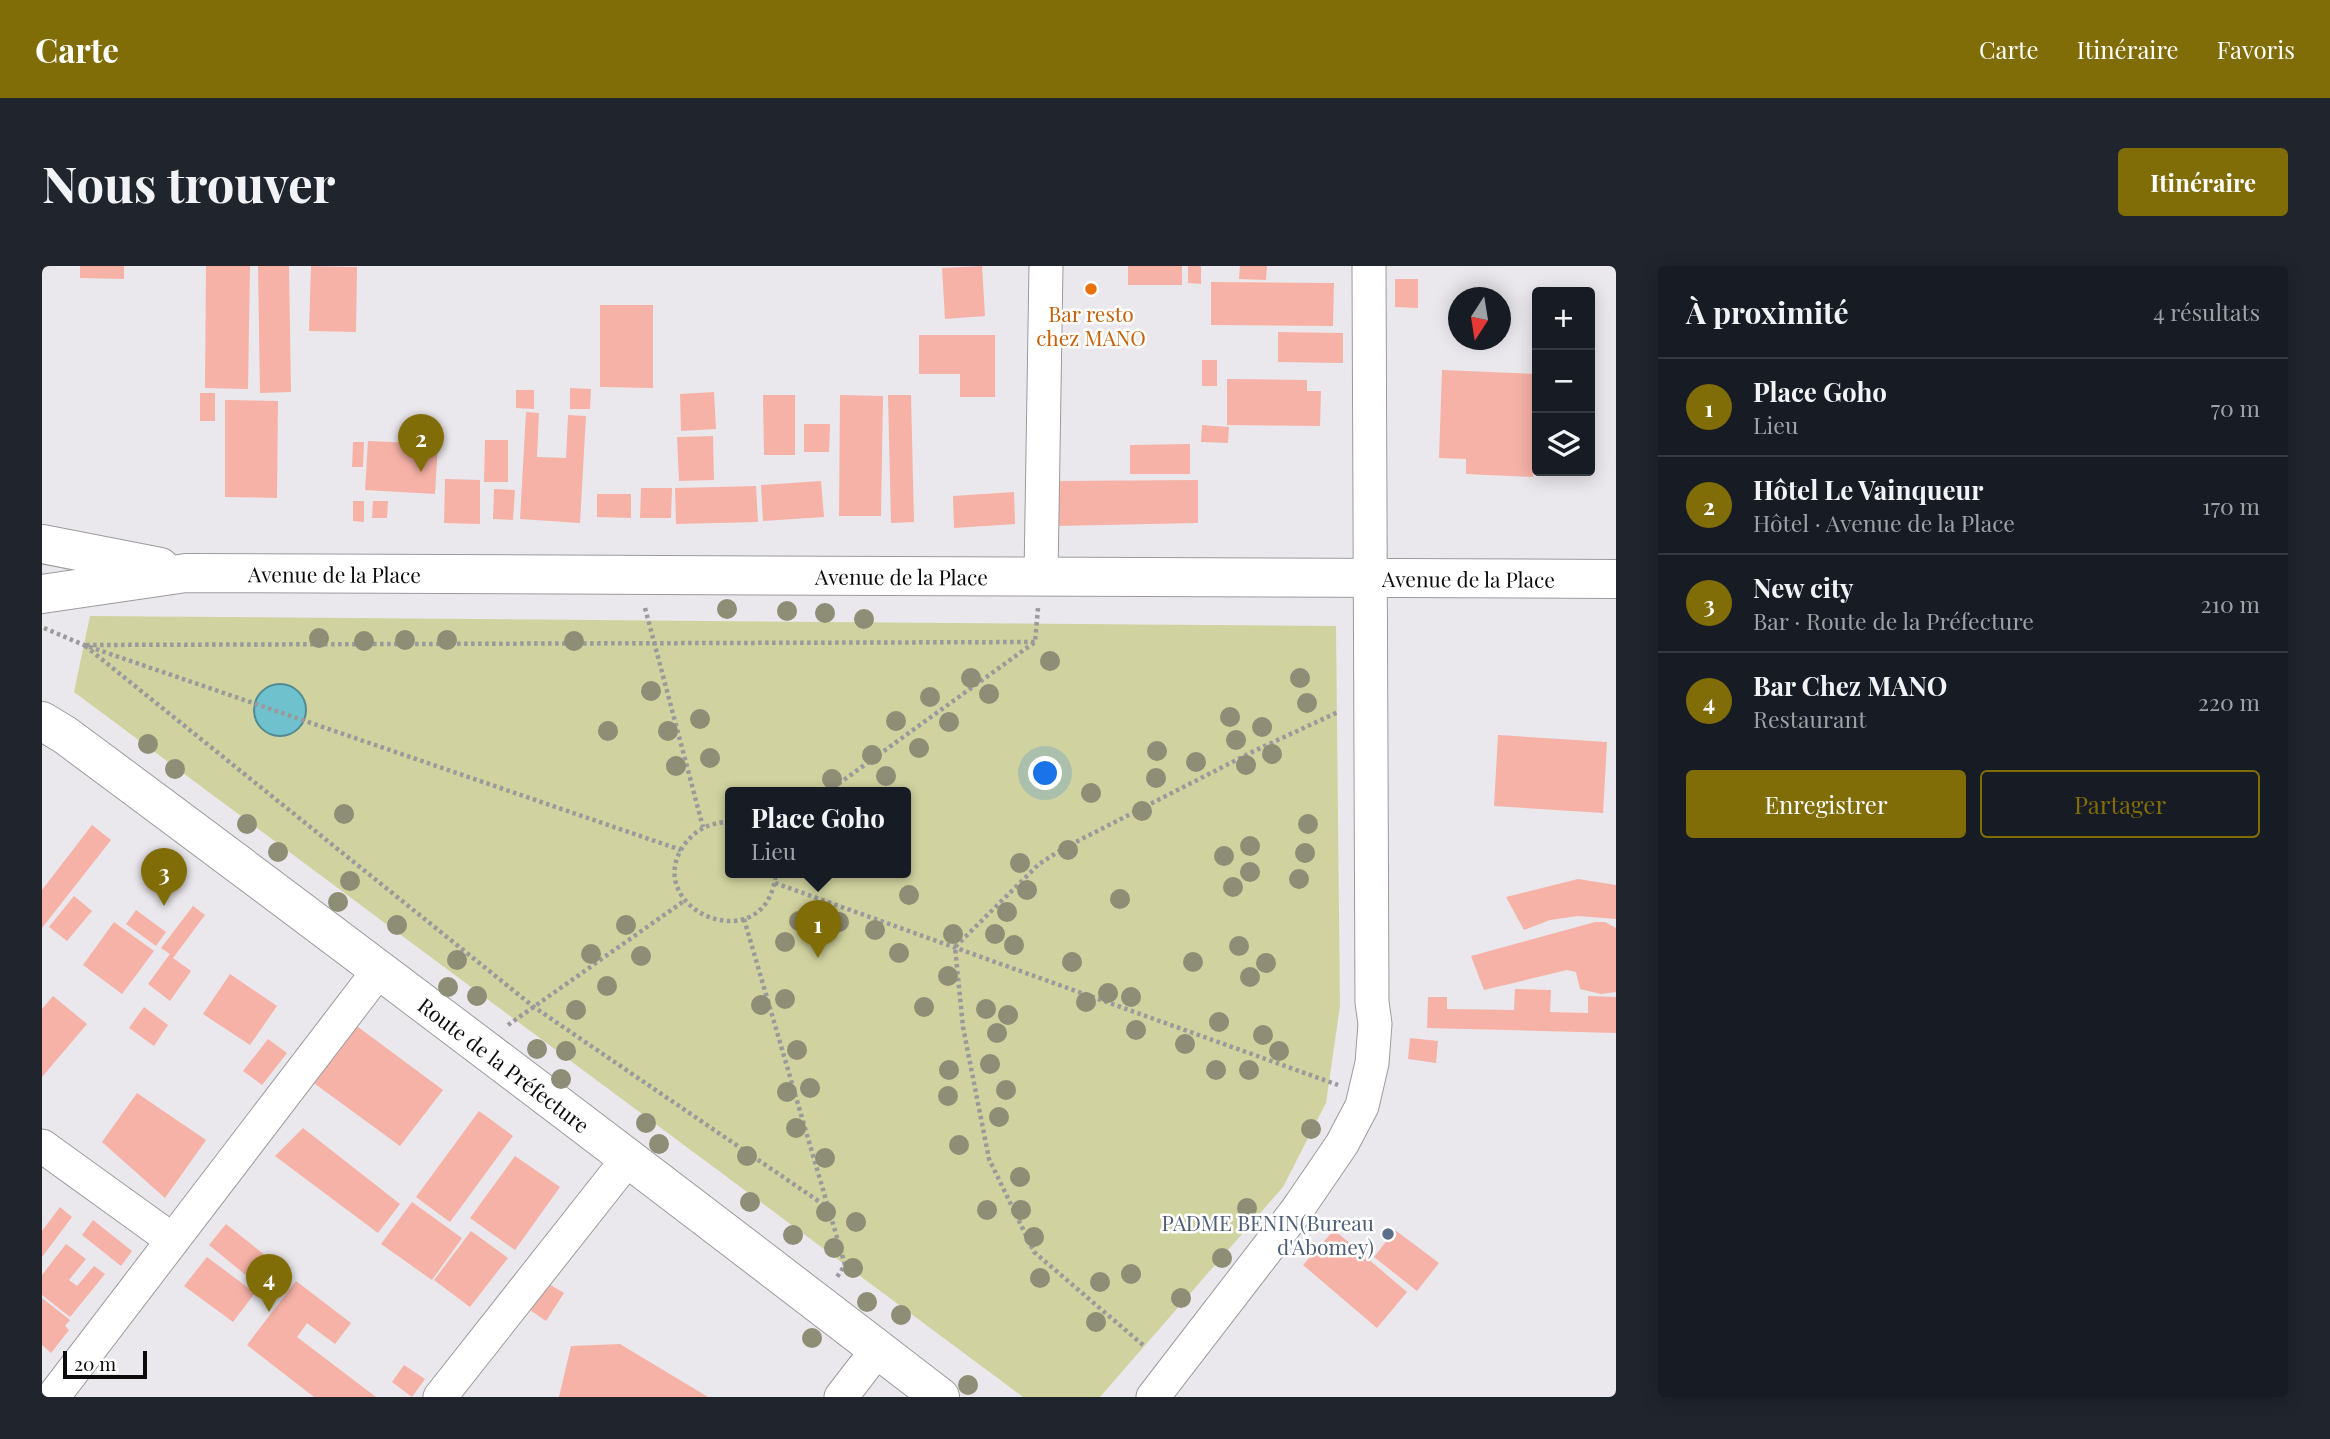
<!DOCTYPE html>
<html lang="fr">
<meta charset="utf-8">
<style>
:root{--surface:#171b24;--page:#20242c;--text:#f1f3f6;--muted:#9ea1a6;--line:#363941;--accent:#816d08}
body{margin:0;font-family:"Playfair Display",serif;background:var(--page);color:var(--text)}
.controls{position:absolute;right:21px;top:21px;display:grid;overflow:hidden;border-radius:7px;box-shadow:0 4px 18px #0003}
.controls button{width:63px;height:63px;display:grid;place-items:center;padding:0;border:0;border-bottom:2px solid var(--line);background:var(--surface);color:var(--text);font:35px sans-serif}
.compass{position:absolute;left:1406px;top:21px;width:63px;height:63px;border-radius:50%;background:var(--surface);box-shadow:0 4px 18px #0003;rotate:192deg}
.scale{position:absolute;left:21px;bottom:18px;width:84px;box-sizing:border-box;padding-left:7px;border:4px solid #0c0b0c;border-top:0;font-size:19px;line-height:24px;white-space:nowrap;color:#0c0b0c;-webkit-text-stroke:5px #fff;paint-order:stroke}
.you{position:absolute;left:1004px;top:508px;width:24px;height:24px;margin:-18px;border:5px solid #fff;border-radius:50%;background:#1a73e8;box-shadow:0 0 0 10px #1a73e833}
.badge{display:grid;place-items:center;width:46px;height:46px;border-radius:50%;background:var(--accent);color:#fff;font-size:23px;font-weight:700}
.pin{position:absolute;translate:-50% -58px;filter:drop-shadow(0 2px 4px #0008)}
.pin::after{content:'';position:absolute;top:37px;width:24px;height:21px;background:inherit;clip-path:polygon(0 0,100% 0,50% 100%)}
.popup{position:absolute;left:683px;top:521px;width:186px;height:91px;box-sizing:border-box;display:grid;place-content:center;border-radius:7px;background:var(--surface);filter:drop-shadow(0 2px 5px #0005);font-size:23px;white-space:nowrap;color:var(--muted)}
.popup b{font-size:26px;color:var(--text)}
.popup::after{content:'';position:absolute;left:50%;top:100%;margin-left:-14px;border:14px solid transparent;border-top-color:var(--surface)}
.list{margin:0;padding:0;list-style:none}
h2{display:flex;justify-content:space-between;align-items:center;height:91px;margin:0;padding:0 28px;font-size:30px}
h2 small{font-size:23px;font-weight:400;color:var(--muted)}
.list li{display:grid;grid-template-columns:46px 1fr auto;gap:21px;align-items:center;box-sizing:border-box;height:98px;padding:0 28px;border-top:2px solid var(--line)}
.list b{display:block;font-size:26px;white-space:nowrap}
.list p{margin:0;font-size:23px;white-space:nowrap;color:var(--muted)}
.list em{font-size:23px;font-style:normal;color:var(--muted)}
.actions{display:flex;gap:14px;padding:21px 28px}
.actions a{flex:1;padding:16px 0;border:2px solid var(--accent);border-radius:7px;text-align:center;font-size:24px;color:var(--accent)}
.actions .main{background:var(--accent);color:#fff}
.icon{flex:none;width:38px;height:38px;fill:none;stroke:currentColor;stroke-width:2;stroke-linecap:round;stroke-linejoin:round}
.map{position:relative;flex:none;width:1574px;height:1131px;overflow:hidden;border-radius:7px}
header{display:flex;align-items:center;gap:42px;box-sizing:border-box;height:98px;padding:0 35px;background:var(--accent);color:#fff}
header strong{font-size:33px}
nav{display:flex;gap:38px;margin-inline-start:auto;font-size:24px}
.intro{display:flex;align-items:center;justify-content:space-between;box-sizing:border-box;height:168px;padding:0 42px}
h1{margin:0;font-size:49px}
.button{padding:18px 32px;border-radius:7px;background:var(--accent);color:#fff;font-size:24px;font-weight:700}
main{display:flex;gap:42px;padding:0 42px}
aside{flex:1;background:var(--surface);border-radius:7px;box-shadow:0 4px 18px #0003}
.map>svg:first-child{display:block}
</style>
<header>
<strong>Carte</strong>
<nav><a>Carte</a><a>Itinéraire</a><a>Favoris</a></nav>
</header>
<div class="intro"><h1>Nous trouver</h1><a class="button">Itinéraire</a></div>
<main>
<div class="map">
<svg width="1574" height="1131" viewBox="0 0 1574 1131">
<rect width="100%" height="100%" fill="#eae8ec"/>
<path fill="#d0d39f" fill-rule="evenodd" d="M48,350l1246,10 4,380 -14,97 -43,84 -183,210h-77l-949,-705zM688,526h176v80h-176z"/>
<circle fill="#6fc1cd" stroke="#518a93" stroke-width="2" cx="238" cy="444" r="26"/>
<g fill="#f6b2a7">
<path d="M38,0h44v13l-44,-1z"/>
<path d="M164,0h44l-2,123 -43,-1z"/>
<path d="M216,0h31l2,126 -31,1z"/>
<path d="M269,0l46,1 -1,65 -47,-1z"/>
<path d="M940,0l3,50 -40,3 -3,-51z"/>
<rect x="1086" y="0" width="54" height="19"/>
<path d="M1146,0h13v18l-13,-1z"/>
<path d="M1198,0h27l-1,14 -27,-1z"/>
<path d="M1353,13h23v29l-23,-1z"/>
<path d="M1169,16l123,1 -1,43 -122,-1z"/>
<path d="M558,39h53v83l-53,-1z"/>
<path d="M1236,66l65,1v30l-65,-1z"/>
<path d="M877,69h76v62h-35v-23h-41z"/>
<rect x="1160" y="94" width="15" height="26"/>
<path d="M1400,104l94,4 -3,103 -67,-3v-15l-27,-1z"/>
<path d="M1185,113l80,1v11h14l-1,35 -93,-1z"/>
<path d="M528,122l21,1 -1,20h-20z"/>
<path d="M474,124h18v19l-18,-1z"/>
<path d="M672,126l2,37 -35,2 -1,-37z"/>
<rect x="158" y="127" width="15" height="28"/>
<path d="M721,129h32v60h-31z"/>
<path d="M798,129l43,1 -2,120h-42z"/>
<path d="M846,129h23l3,127 -23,1z"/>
<path d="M183,134l53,1 -1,97 -52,-1z"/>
<path d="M484,146l13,1 -2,44 29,1 2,-43 18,1 -6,107 -60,-4z"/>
<path d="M762,158h26l-1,28h-25z"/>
<path d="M1160,159l27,2 -1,16 -27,-1z"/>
<path d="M671,170l1,44 -35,1 -2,-44z"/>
<path d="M443,174h23v42h-24z"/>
<path d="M326,175l70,3 -3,50 -70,-4z"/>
<path d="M311,176h11l-1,25h-11z"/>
<path d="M1148,178v30h-60v-29z"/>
<path d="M403,213l35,1v44l-36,-1z"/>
<path d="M1156,214v43l-142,3 -1,-45z"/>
<path d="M779,215l3,36 -61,4 -2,-36z"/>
<path d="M714,220l2,36 -82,2 -1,-36z"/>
<path d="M599,222h31l-1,30h-31z"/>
<path d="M452,223l21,1 -2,30 -20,-1z"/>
<path d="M972,226l1,32 -61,4 -1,-32z"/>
<path d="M555,228h34v24l-34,-1z"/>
<path d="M311,235h11v21l-11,-1z"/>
<path d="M331,235h15l-1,17h-15z"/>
<path d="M1456,469l109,7 -4,71 -109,-7z"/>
<path d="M50,559l19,15 -69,88v-38z"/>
<path d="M1536,613l38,6v34l-38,-3 -28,4 -26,10 -18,-33z"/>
<path d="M32,630l18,15 -25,30 -18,-14z"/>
<path d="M151,640l12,9 -32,43 18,13 -21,30 -22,-17 22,-30 -9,-6z"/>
<path d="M94,644l30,22 -10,14 -30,-22z"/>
<path d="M72,656l40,29 -32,43 -39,-29z"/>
<path d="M1553,656h10l11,6v64l-15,2 -21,-5 -4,-17 -9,-2 -83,20 -13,-34z"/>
<path d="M188,708l47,32 -27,39 -47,-31z"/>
<path d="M1473,723l36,1 -1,22 38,1v-17l28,1v36l-189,-5 1,-31h19v12l67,1z"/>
<path d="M11,730l34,28 -45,53v-68z"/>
<path d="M102,741l24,18 -14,21 -25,-18z"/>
<path d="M312,758l89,66 -43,56 -89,-65z"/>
<path d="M1368,772l28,3 -2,22 -28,-4z"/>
<path d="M226,773l19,14 -25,32 -19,-14z"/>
<path d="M95,827l69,47 -41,58 -63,-56z"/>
<path d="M437,845l34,25 -63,86 -34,-25z"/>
<path d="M261,862l97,76 -22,29 -103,-77z"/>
<path d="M473,890l45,31 -45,63 -45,-32z"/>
<path d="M370,936l50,36 -30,42 -51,-36z"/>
<path d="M18,941l12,10 -30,40v-26z"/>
<path d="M51,954l39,31 -11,15 -39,-31z"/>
<path d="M184,958l60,48 -17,22 -60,-49z"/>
<path d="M1292,964l73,62 -30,36 -74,-63z"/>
<path d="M1353,964l44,33 -22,28 -43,-34z"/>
<path d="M429,965l37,27 -38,49 -36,-27z"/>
<path d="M24,978l20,15 -17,21 8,6 17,-20 11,8 -35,43 -28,-22v-20z"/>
<path d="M165,991l48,36 -22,29 -49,-36z"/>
<path d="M254,1015l55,42 -16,21 -28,-21 -10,14 79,60h-62l-67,-52z"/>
<path d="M505,1017l17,10 -18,28 -16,-11z"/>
<path d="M0,1032l28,22 -5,6 4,4 -18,23 -9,-8z"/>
<path d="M578,1078l88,53h-149l12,-51z"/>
<path d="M362,1099l21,14 -13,18 -20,-15z"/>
</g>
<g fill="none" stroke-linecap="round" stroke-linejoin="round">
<defs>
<g id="street">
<path d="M999,310l5,-310"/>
<path d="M0,880l129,93"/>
<path d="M11,1131l327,-428"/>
<path d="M398,1131l187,-237"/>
<path d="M799,1131l37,-48"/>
<path d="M1111,1131l144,-187 45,-66 20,-38 10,-43 3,-39 -3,-22 -3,-736"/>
</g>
<g id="secondary">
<path d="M0,278l118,23"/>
<path id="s1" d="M0,328l144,-21 1430,6"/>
<path id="s2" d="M0,455l23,14c294,218 585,439 875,662"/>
</g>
</defs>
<use href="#street" stroke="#9c9a9d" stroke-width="35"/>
<use href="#secondary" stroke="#9c9a9d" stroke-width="40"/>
<g stroke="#9a999b" stroke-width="4.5" stroke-dasharray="3.5 3.5" stroke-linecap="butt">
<path d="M603,342l58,219"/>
<path d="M2,362l40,17 597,205"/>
<path d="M785,526l208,-150 3,-34"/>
<path d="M688,556c-19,0 -34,7 -46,23 -45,65 84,119 92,27"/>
<path d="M733,617l563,202"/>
<path d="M702,653l101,346 -8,12"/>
<path d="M466,759l176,-124"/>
<path d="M788,943l-296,-202 -450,-362 951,-3"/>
<path d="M1101,1079l-109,-93 -45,-93 -26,-132 -8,-80 84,-83 25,-16 188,-96 86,-40"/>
</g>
<use href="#street" stroke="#fff" stroke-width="33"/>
<use href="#secondary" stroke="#fff" stroke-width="38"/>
</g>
<g fill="#8e8d75">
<circle cx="685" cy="343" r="10"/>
<circle cx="745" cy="345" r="10"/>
<circle cx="783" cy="347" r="10"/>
<circle cx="822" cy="353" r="10"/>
<circle cx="277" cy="372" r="10"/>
<circle cx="363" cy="374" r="10"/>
<circle cx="405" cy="374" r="10"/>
<circle cx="322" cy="375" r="10"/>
<circle cx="532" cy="375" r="10"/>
<circle cx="1008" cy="395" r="10"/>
<circle cx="929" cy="412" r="10"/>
<circle cx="1258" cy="412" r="10"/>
<circle cx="609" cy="425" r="10"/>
<circle cx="947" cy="428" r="10"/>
<circle cx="888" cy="431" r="10"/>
<circle cx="1265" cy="437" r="10"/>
<circle cx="1188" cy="451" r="10"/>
<circle cx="658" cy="453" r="10"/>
<circle cx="854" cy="455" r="10"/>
<circle cx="907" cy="456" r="10"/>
<circle cx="1220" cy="461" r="10"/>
<circle cx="566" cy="465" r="10"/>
<circle cx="626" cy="465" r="10"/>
<circle cx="1194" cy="474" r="10"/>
<circle cx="106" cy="478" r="10"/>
<circle cx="877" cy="482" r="10"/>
<circle cx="1115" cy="485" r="10"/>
<circle cx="1230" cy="488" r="10"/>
<circle cx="830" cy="489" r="10"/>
<circle cx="668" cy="492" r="10"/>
<circle cx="1154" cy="496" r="10"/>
<circle cx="1204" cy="499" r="10"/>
<circle cx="634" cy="500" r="10"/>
<circle cx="133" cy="503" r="10"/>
<circle cx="844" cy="510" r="10"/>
<circle cx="1114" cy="512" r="10"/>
<circle cx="790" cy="513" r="10"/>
<circle cx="1049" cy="527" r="10"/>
<circle cx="1100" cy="545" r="10"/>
<circle cx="302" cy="548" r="10"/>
<circle cx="205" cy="558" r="10"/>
<circle cx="1266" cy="558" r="10"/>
<circle cx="1208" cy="580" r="10"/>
<circle cx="1026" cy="584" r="10"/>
<circle cx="236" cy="586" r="10"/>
<circle cx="1263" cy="587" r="10"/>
<circle cx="1182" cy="590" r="10"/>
<circle cx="978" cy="597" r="10"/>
<circle cx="1208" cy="606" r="10"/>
<circle cx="1257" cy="613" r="10"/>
<circle cx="308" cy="615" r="10"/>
<circle cx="1191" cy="621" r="10"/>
<circle cx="985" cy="624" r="10"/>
<circle cx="867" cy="629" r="10"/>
<circle cx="1078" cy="633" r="10"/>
<circle cx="296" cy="636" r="10"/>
<circle cx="965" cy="646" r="10"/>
<circle cx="757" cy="655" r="10"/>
<circle cx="797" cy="656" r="10"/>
<circle cx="355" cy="659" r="10"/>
<circle cx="584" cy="659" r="10"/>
<circle cx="833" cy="664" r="10"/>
<circle cx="911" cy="668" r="10"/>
<circle cx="953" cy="668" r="10"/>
<circle cx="743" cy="676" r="10"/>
<circle cx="972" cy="679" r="10"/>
<circle cx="1197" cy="680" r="10"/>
<circle cx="857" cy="687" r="10"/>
<circle cx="549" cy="688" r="10"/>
<circle cx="599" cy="690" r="10"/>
<circle cx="415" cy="694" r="10"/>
<circle cx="1030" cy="696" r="10"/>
<circle cx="1151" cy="696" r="10"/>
<circle cx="1224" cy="697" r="10"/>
<circle cx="906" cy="710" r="10"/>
<circle cx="1208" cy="711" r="10"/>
<circle cx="565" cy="720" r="10"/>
<circle cx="406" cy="721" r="10"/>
<circle cx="1066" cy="727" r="10"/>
<circle cx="435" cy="730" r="10"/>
<circle cx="1089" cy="731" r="10"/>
<circle cx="743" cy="733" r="10"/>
<circle cx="1044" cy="736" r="10"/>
<circle cx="719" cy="739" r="10"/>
<circle cx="882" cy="741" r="10"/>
<circle cx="944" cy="743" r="10"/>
<circle cx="534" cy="744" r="10"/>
<circle cx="966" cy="749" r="10"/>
<circle cx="1177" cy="756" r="10"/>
<circle cx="1094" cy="764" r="10"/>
<circle cx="955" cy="767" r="10"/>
<circle cx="1221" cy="769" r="10"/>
<circle cx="1143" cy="778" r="10"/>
<circle cx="495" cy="783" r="10"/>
<circle cx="755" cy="784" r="10"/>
<circle cx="524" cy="785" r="10"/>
<circle cx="1237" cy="785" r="10"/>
<circle cx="948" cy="798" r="10"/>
<circle cx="907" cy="804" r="10"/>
<circle cx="1174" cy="804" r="10"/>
<circle cx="1207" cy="804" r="10"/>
<circle cx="519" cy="813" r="10"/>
<circle cx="768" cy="822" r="10"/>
<circle cx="964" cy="824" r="10"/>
<circle cx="745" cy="826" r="10"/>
<circle cx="906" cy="830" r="10"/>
<circle cx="957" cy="851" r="10"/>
<circle cx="604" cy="857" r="10"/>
<circle cx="754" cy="862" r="10"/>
<circle cx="1269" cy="863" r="10"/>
<circle cx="617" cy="878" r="10"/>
<circle cx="917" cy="879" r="10"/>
<circle cx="705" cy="890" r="10"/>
<circle cx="783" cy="892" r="10"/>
<circle cx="978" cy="911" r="10"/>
<circle cx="708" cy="936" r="10"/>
<circle cx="1205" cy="942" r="10"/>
<circle cx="945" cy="944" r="10"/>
<circle cx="979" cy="944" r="10"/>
<circle cx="784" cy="946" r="10"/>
<circle cx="814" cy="956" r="10"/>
<circle cx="751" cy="969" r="10"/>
<circle cx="992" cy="971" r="10"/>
<circle cx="792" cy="982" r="10"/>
<circle cx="1180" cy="992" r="10"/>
<circle cx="811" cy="1002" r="10"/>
<circle cx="1089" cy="1008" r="10"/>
<circle cx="998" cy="1012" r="10"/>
<circle cx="1058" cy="1016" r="10"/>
<circle cx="1139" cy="1032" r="10"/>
<circle cx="825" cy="1036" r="10"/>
<circle cx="859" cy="1049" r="10"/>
<circle cx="1054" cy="1056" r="10"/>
<circle cx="770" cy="1072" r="10"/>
<circle cx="926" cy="1119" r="10"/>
</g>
<circle fill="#e8710a" stroke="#fff" stroke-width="2.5" cx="1049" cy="23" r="7"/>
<circle fill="#5c6f8a" stroke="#fff" stroke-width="2.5" cx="1346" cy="968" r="7"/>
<g text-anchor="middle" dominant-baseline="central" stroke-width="5" stroke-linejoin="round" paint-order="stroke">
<g font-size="21" fill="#c56008" stroke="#fff">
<text x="1049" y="47">Bar resto<tspan x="1049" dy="24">chez MANO</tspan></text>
</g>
<g font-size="21" fill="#0c0b0c" stroke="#fff">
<text stroke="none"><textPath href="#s1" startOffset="294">Avenue de la Place</textPath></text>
<text stroke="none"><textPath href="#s1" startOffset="861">Avenue de la Place</textPath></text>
<text stroke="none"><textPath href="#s1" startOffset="1428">Avenue de la Place</textPath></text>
<text stroke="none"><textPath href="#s2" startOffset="576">Route de la Préfecture</textPath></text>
</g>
<g font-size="21" fill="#4e5e75" stroke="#fff" text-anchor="end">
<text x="1332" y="956">PADME BENIN(Bureau<tspan x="1332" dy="24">d'Abomey)</tspan></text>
</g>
</g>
</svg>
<div class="controls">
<button>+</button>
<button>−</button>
<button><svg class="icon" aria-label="layers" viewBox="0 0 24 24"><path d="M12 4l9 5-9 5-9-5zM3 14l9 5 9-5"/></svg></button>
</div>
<svg class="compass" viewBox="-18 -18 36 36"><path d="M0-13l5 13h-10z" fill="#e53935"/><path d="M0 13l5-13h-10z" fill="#9ea1a6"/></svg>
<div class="scale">20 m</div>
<div class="you"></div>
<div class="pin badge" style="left:776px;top:692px">1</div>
<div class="popup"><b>Place Goho</b>Lieu</div>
<div class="pin badge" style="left:379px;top:206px">2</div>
<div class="pin badge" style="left:122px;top:640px">3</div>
<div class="pin badge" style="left:227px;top:1046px">4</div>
</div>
<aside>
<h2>À proximité<small>4 résultats</small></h2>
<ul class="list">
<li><span class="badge">1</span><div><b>Place Goho</b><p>Lieu</p></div><em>70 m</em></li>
<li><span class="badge">2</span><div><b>Hôtel Le Vainqueur</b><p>Hôtel · Avenue de la Place</p></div><em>170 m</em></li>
<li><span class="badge">3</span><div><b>New city</b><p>Bar · Route de la Préfecture</p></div><em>210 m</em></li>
<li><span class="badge">4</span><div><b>Bar Chez MANO</b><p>Restaurant</p></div><em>220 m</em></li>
</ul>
<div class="actions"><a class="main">Enregistrer</a><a>Partager</a></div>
</aside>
</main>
